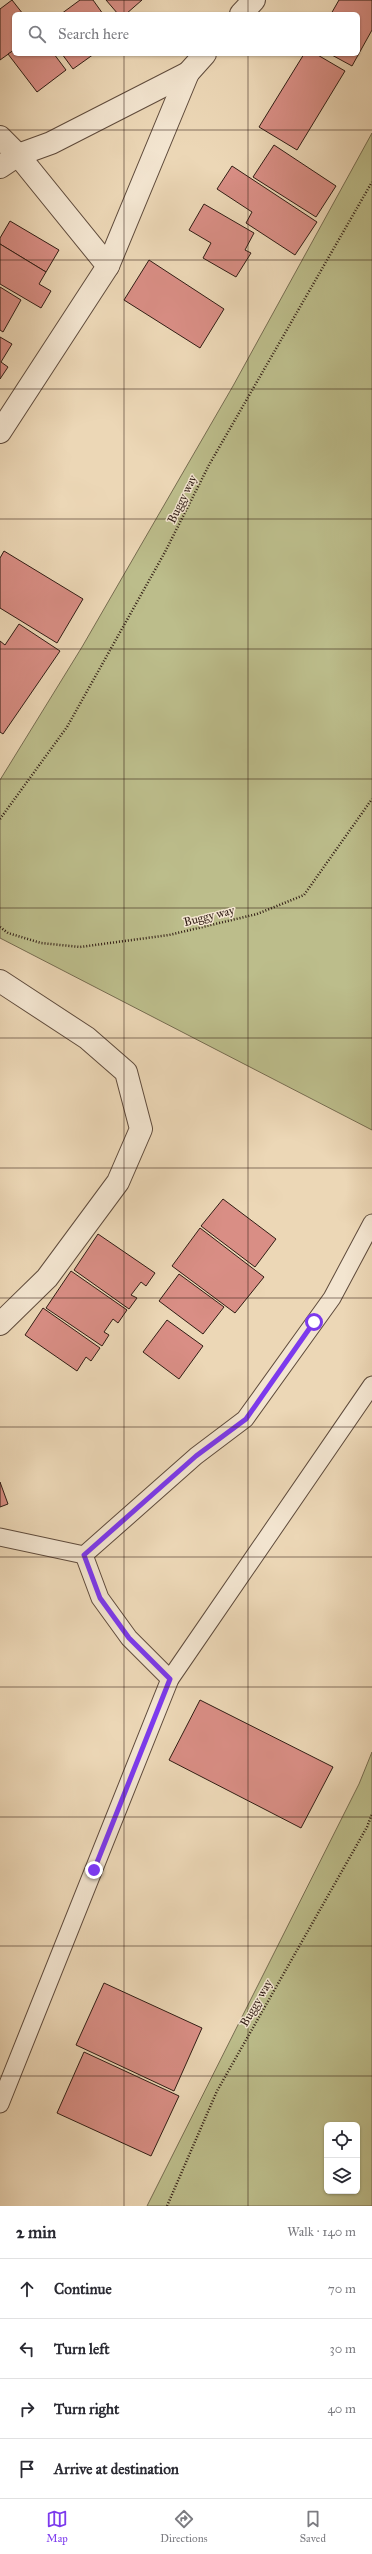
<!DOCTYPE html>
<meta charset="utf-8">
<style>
:root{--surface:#fff;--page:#f7f7f7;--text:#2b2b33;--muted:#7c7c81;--line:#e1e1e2;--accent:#7c3aed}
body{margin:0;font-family:"IM FELL Great Primer",serif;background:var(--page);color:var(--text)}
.controls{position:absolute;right:12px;bottom:12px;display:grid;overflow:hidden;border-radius:6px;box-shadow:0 1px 3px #0004}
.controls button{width:36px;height:36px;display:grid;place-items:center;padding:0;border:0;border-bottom:1px solid var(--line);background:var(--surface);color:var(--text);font:20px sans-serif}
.stop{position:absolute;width:12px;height:12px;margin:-9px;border:3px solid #7c3aed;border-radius:50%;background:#fff}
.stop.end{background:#7c3aed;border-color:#fff;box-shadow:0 1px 4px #0008}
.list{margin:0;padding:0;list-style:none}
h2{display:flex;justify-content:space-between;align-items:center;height:52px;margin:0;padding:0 16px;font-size:17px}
h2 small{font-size:13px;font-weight:400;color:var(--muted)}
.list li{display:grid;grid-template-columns:26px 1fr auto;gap:12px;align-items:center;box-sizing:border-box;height:60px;padding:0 16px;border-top:1px solid var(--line)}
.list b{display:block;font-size:15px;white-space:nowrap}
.list em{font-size:13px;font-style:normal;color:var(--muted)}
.icon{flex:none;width:22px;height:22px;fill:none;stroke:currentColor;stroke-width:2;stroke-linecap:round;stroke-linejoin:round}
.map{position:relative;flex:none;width:372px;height:2206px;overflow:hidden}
.search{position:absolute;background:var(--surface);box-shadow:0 1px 3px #0004;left:12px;right:12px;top:12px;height:44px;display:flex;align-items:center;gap:10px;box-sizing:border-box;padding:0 14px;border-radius:6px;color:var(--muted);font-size:15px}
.sheet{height:292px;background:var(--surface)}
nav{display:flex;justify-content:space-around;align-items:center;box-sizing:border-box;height:56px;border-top:1px solid var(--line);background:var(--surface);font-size:11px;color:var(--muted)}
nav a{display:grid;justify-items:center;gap:2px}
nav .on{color:var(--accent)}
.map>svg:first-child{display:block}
</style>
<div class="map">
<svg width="372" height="2206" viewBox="0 0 372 2206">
<rect width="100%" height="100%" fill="#ecd7b6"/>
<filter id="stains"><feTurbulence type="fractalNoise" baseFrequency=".005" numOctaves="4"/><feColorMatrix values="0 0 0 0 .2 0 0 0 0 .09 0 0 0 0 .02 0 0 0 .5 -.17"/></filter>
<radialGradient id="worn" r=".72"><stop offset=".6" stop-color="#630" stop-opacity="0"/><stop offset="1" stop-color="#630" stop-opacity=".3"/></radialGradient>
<g fill="#bcbd8b" stroke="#766c50" fill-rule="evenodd">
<path d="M372,133v997l-372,-192v-158l82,-133 151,-261z"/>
<path d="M372,1752v454h-225l212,-422zM327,2125h30v66h-30z"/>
</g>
<g fill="#d98e85" stroke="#301c14">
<path d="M12,0l11,14h-9v36l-14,10v-51z"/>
<path d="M80,0h13l10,14h-42z"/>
<path d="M106,0h36l-16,14h-8z"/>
<path d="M339,0h33v30l-20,36 -22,-12h28v-40h-27z"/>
<path d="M14,50v4h40l12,16 -29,22 -29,-38z"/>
<path d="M62,54h32l-21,15z"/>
<path d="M304,54h12l29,17 -48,79 -38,-23z"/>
<path d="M274,145l62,41 -20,31 -63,-40z"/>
<path d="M232,166l85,56 -22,33 -49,-32 6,-11 -35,-23z"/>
<path d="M204,204l50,29 -9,17 6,3 -15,24 -33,-19 8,-15 -22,-13z"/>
<path d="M10,221l49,29 -13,22 -46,-28v-6z"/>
<path d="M0,244l46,28 -7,12 12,7 -10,17 -41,-24z"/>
<path d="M149,260l75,49 -24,39 -76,-48z"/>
<path d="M0,287l21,13 -18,32 -3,-2z"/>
<path d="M0,337l12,7 -11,18 7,5 -8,12z"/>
<path d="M4,551l79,48 -26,44 -57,-35v-50z"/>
<path d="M19,624l41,27 -57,83 -3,-2v-91l5,4z"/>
<path d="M223,1199l53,40 -21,28 -54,-41z"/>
<path d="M200,1228l64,49 -29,36 -63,-47z"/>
<path d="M98,1234l57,39 -9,13 -5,-4 -10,13 6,3 -8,11 -55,-39z"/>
<path d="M71,1271l56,39 -9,13 -5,-4 -9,13 5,3 -7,11 -56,-38z"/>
<path d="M179,1274l45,33 -21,27 -44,-33z"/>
<path d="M43,1308l57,40 -9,13 -5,-4 -9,14 -52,-36z"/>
<path d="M167,1320l36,26 -24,33 -36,-27z"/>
<path d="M0,1482l8,22 -8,3z"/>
<path d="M200,1700l133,67 -32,61 -132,-68z"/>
<path d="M104,1983l98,45 -28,63 -98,-46z"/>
<path d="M84,2052l95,44 -28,60 -94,-43z"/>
</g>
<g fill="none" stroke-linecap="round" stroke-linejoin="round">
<defs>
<g id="lane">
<path d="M0,1537l84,18"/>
<path d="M84,1555l112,-99 49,-37 87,-121 40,-75"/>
<path d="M84,1555l16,43 29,40 41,41"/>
<path d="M0,2104l170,-425 202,-294"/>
</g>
<g id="street">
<path d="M241,14l13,-14"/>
<path d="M0,137l18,18 90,111 -108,166"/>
<path d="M0,167l18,-12 33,-12 137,-70"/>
<path d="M108,266l80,-193 17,-19"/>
<path d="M0,981l87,57 39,34 15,57 -23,53 -71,96 -47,46"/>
</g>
</defs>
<use href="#lane" stroke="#5f4b3c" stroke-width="19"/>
<use href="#street" stroke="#5f4b3c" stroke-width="24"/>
<g stroke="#301c14" stroke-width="2.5" stroke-dasharray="1 2" stroke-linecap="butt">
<path d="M0,819l67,-92 98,-175 44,-87 163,-283"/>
<path d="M0,927l8,6 33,10 39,4 89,-12 88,-21 47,-19 68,-96"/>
<path d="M167,2206l50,-115 150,-264 5,-13"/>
</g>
<use href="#lane" stroke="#f3e5d0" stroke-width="17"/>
<use href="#street" stroke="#f3e5d0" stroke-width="22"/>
</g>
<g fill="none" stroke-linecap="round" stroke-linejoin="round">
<path stroke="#7c3aed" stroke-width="5" d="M94,1870l76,-191 -41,-41 -29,-40 -16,-43 112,-99 50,-37 68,-97"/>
</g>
<path fill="none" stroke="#301c14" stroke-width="1" stroke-opacity="0.55" d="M124,0v14M248,0v14M124,54v2152M248,54v2152M0,130h372M0,260h372M0,389h372M0,519h372M0,649h372M0,779h372M0,908h372M0,1038h372M0,1168h372M0,1298h372M0,1427h372M0,1557h372M0,1687h372M0,1817h372M0,1946h372M0,2076h372"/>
<g text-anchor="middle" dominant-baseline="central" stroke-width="3" stroke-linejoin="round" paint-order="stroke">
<g font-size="12" fill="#301c14" stroke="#f3e5d0">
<text transform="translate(182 499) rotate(-64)">Buggy way</text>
<text transform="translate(209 916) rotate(-14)">Buggy way</text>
<text transform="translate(256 2003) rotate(-60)">Buggy way</text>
</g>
</g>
<rect width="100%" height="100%" filter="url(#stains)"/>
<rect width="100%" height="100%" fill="url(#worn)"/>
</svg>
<div class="controls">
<button><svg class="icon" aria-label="locate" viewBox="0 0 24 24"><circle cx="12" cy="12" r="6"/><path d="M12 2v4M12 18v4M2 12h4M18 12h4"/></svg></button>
<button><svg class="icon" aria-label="layers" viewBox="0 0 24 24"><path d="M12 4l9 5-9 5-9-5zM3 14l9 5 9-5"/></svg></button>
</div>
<div class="stop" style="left:314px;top:1322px"></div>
<div class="stop end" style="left:94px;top:1870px"></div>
<div class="search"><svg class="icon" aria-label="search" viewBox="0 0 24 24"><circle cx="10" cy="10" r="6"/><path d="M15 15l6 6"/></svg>Search here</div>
</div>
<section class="sheet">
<h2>2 min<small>Walk · 140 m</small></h2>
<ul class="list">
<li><svg class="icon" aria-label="ahead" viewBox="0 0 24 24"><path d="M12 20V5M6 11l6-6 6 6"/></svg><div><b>Continue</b></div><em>70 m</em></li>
<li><svg class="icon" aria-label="left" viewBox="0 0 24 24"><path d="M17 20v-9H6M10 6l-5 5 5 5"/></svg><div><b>Turn left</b></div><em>30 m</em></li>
<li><svg class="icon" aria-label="right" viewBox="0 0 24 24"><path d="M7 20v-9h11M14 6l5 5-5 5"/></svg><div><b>Turn right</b></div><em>40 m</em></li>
<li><svg class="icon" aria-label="arrive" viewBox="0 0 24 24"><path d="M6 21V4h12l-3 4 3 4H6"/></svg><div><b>Arrive at destination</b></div></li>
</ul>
</section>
<nav>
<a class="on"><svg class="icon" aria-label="map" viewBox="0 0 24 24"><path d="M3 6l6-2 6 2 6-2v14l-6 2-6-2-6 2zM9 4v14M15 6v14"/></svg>Map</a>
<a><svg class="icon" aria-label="directions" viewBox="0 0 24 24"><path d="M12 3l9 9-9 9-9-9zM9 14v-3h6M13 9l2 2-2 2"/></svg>Directions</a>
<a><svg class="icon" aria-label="saved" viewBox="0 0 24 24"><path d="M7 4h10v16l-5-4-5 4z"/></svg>Saved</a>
</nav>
